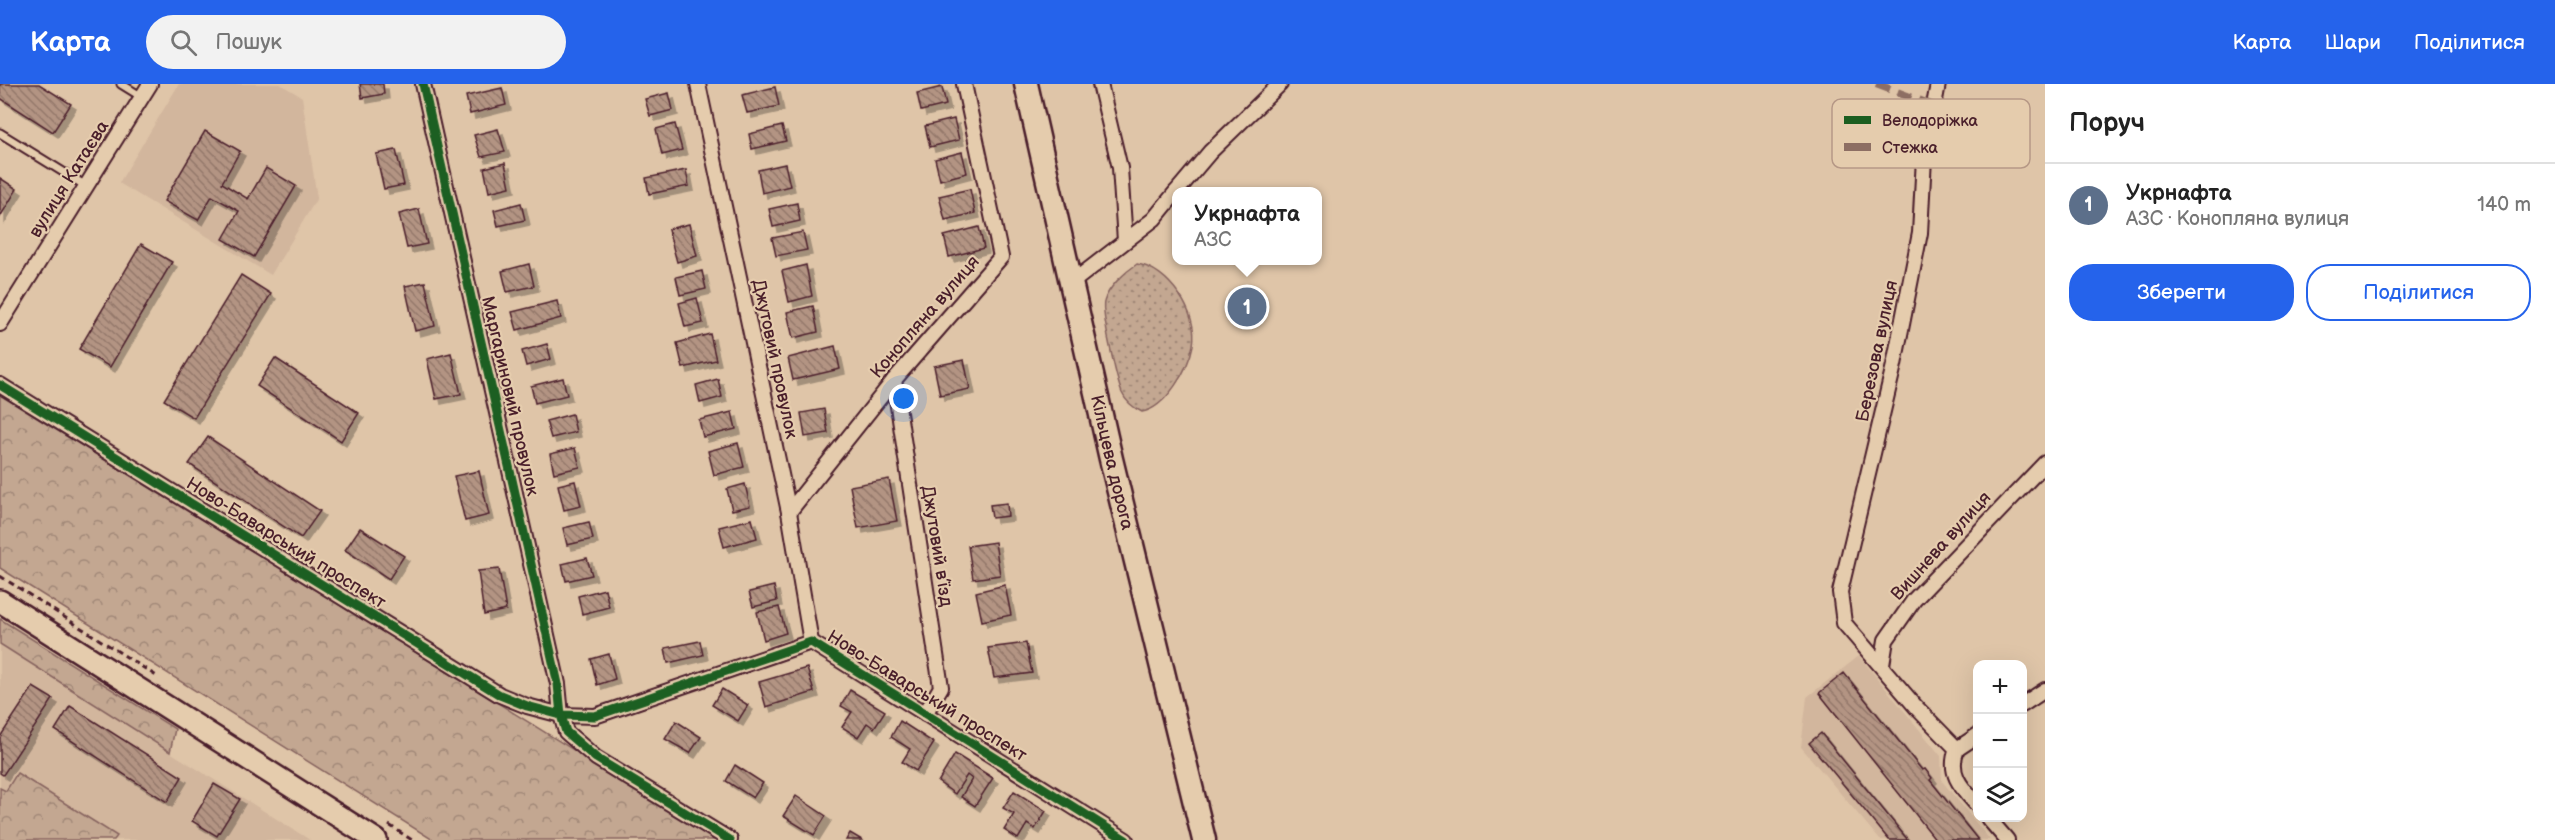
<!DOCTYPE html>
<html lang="uk">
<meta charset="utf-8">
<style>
:root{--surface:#fff;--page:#f2f2f2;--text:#222;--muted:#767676;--line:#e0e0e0;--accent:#2563eb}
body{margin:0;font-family:"Balsamiq Sans",sans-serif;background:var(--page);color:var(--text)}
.controls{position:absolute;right:18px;bottom:18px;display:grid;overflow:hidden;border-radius:12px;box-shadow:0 6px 24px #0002}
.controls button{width:54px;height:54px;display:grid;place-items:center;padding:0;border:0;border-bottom:2px solid var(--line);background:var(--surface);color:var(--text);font:30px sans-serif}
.you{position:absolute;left:904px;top:315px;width:21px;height:21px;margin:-15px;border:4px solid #fff;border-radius:50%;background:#1a73e8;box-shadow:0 0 0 9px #1a73e833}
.badge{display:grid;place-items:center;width:39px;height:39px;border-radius:50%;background:var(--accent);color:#fff;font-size:20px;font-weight:700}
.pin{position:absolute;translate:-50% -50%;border:3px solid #fff;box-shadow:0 2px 6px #0006}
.popup{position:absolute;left:1172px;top:103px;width:150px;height:78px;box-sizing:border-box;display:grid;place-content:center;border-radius:12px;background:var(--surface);filter:drop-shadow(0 2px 4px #0005);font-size:20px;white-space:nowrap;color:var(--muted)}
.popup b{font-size:22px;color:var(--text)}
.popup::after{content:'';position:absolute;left:50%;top:100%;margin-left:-12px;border:12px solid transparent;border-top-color:var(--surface)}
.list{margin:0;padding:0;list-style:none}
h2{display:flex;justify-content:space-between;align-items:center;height:78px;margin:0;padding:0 24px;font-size:26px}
h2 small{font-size:20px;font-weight:400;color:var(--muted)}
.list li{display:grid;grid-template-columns:39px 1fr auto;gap:18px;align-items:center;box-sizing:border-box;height:84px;padding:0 24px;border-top:2px solid var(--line)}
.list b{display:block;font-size:22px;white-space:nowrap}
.list p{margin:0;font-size:20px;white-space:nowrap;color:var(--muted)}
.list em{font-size:20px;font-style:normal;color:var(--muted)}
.actions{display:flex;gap:12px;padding:18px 24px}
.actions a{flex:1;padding:14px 0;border:2px solid var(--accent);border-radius:24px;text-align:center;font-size:21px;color:var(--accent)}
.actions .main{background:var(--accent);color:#fff}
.icon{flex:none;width:33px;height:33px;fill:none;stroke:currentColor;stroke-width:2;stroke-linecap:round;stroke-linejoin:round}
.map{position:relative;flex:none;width:2045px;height:756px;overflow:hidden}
header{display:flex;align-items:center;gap:36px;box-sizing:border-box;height:84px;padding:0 30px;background:var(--accent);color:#fff}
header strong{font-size:28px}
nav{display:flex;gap:33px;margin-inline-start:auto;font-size:21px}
.search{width:420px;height:54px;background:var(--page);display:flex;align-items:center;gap:15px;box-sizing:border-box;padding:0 21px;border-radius:33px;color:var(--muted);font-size:22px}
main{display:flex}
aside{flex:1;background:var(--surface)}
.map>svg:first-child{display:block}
</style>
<header>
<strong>Карта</strong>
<div class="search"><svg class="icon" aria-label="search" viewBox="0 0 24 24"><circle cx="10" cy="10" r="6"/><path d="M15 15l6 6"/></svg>Пошук</div>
<nav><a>Карта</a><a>Шари</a><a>Поділитися</a></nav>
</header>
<main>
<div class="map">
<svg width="2045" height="756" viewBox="0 0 2045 756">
<defs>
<pattern id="grass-dots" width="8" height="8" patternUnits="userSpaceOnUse" patternTransform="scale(1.5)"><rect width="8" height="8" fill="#c3a791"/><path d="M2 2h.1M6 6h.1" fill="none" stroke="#a08777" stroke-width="1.8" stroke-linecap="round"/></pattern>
<pattern id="forest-crowns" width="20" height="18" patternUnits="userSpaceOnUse" patternTransform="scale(1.5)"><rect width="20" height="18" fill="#c3a791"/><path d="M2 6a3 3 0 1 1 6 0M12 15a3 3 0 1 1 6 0" fill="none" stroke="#a08777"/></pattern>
<pattern id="building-back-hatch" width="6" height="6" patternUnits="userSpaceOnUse" patternTransform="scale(1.5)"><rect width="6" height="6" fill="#b39483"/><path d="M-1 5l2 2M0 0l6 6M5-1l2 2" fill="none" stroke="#94786b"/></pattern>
<filter id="shadow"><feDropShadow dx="5" dy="5" stdDeviation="0" flood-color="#0004"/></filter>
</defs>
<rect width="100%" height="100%" fill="#dfc5a8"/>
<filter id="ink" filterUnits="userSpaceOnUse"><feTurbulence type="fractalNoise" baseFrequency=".0167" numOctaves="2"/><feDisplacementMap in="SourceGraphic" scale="12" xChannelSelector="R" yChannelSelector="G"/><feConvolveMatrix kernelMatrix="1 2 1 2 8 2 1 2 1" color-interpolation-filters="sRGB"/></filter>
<g filter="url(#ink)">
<g fill="#d2b69d">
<path d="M179,0h101l22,13 15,101 -46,77 -152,-92z"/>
<path d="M0,560l170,108 140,88h-310z"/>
<path d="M1859,572l82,100 1,25 48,59h-110l-79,-93 6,-50z"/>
</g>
<path fill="url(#grass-dots)" stroke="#86635e" stroke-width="1.5" d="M1137,180c31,4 62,49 56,81 -4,23 -27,63 -51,67 -8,-4 -16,-10 -20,-19 -5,-12 -21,-81 -18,-91 4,-15 21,-30 33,-38z"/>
<g fill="url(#forest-crowns)" stroke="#86635e" stroke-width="1.5">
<path d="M0,311l719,445h-286l-433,-272z"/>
<path d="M0,535l175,110 -5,23 -170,-108z"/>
<path d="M17,689l100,63 -3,4h-114v-52l6,3z"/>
</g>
<g fill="url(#building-back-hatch)" stroke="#4a1f2b" stroke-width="1.5" filter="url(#shadow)">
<path d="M0,0h39l32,20 -18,28 -53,-34z"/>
<path d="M360,0h23l1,10 -22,4z"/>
<path d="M775,3l4,19 -32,7 -5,-18z"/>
<path d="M942,3l4,18 -25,6 -4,-18z"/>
<path d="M502,4l4,17 -36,9 -4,-18z"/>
<path d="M669,9l4,17 -23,6 -5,-17z"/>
<path d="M954,35l5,21 -29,7 -5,-21z"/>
<path d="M675,40l7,26 -20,5 -6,-26z"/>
<path d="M782,42l4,15 -34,8 -3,-15z"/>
<path d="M498,45l7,23 -24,5 -7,-22z"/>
<path d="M205,47l35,20 -18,32 26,16 18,-31 30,18 -42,71 -31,-18 16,-28 -27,-15 -14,24 -34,-19z"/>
<path d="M396,66l8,35 -20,4 -8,-35z"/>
<path d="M962,68l5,21 -27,7 -5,-21z"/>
<path d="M505,79l5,24 -21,5 -5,-24z"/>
<path d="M785,80l5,22 -28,7 -4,-23z"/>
<path d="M686,86l3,16 -40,8 -3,-16z"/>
<path d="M0,94l17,11 -17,28z"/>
<path d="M970,105l5,24 -30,7 -6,-24z"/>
<path d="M521,119l4,17 -27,6 -4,-16z"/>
<path d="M797,119l3,18 -27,6 -4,-18z"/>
<path d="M419,125l8,35 -20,4 -8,-34z"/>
<path d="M689,140l8,32 -20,6 -9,-33z"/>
<path d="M979,143l5,21 -35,9 -5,-21z"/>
<path d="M803,148l4,18 -31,6 -4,-18z"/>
<path d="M141,160l31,18 -62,105 -31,-18z"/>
<path d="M529,180l5,22 -27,6 -5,-21z"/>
<path d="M806,181l6,31 -23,6 -7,-31z"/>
<path d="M702,187l4,18 -26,6 -4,-18z"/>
<path d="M241,191l30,19 -77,124 -30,-18z"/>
<path d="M425,198l10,44 -20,5 -10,-45z"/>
<path d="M697,214l6,25 -18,4 -6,-24z"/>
<path d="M557,217l4,17 -44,12 -5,-18z"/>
<path d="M813,222l5,26 -25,6 -6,-26z"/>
<path d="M710,250l6,26 -33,8 -6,-25z"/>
<path d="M547,260l4,15 -25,7 -4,-15z"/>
<path d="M835,262l5,23 -47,11 -5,-22z"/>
<path d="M451,269l10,41 -25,5 -9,-40z"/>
<path d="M275,274l84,55 -18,28 -84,-55z"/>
<path d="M964,276l6,29 -30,6 -6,-29z"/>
<path d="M563,294l4,17 -32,8 -4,-17z"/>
<path d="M718,295l4,18 -22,6 -4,-18z"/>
<path d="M824,325l4,24 -23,4 -4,-24z"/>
<path d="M732,328l4,17 -33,8 -4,-17z"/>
<path d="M572,330l4,18 -25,6 -5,-17z"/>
<path d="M208,353l112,74 -19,27 -112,-74z"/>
<path d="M738,359l6,24 -30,8 -6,-24z"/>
<path d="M575,364l5,19 -26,6 -4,-19z"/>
<path d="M479,387l10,44 -24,6 -11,-45z"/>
<path d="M889,395l8,42 -39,7 -8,-42z"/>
<path d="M575,397l6,25 -17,4 -6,-25z"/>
<path d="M745,400l5,22 -18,4 -5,-21z"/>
<path d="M1007,419l1,13 -16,2 -2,-13z"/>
<path d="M752,435l5,19 -33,9 -5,-20z"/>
<path d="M589,438l4,17 -26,6 -4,-17z"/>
<path d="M360,444l44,28 -15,23 -44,-29z"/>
<path d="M995,458l5,33 -27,4 -5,-33z"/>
<path d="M587,474l5,17 -26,6 -4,-17z"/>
<path d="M499,485l7,41 -22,5 -6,-44z"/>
<path d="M1005,501l6,30 -29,6 -6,-29z"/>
<path d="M774,502l3,15 -24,6 -4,-15z"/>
<path d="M605,505l4,18 -27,7 -4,-18z"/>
<path d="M779,523l7,26 -22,7 -7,-28z"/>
<path d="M700,557l3,14 -35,8 -3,-15z"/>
<path d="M1026,559l6,30 -38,5 -6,-30z"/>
<path d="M609,570l6,25 -18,6 -6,-26z"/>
<path d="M807,584l7,24 -48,15 -7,-25z"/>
<path d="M1844,589l78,97 3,-1 7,9 -2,2 48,60h-42l-117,-147z"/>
<path d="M33,603l20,12 -50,76 -3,-2v-36z"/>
<path d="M722,605l26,16 -10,16 -26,-16z"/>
<path d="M850,606l35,21 -11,17 -7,-5 -9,14 -16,-10 10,-15 -11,-6z"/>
<path d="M70,622l112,71 -15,25 -112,-72z"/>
<path d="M676,637l25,16 -11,16 -25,-14z"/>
<path d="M900,637l34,22 -18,28 -14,-9 8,-13 -19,-12z"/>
<path d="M1821,649l87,107h-19l-80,-97z"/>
<path d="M955,670l38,24 -18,28 -14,-9 11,-18 -5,-4 -12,19 -17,-12z"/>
<path d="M735,681l28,18 -10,15 -27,-17z"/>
<path d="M214,700l26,15 -23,37 -25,-15z"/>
<path d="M1014,707l32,20 -11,18 -8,-5 -9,15 -14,-9 10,-16 -11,-6z"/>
<path d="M796,712l30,20 -12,19 -31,-19z"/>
<path d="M850,749l12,7h-16z"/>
</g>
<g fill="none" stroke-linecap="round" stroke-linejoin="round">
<defs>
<g id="service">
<path d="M121,0l21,13"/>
<path d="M0,49l86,53"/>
</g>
<g id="minor">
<path d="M423,0l135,600 3,31 34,1 216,-74 315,198"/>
<path d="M698,0l91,428 22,130"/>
<path d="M1100,0l20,84 5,73"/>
<path d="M1938,0l-14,74 -4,75 -26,132 -54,227 4,31 72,84 41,42"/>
<path d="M1177,107l33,-39 70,-68"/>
<path d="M1070,200l84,-65 22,-27"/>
<path d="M0,240l150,-240"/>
<path d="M894,296l47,307 -16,27"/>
<path d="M0,301l500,310 27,11 34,9 5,17 30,26 134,82"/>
<path d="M789,428l105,-132 107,-123 -37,-173"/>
<path d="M1882,581l4,-25 28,-40 131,-137"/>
<path d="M2022,621l23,-15"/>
<path d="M1978,651l-21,14c-10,25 5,39 21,57"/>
<path d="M1988,734l19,22"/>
</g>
<path id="primary" d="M0,517l376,239"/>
<g id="trunk">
<path id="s1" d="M1026,0l85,375 93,381"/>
</g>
</defs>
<use href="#service" stroke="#4a1f2b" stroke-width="11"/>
<use href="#minor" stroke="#4a1f2b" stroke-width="18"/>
<use href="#primary" stroke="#4a1f2b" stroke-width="26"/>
<use href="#trunk" stroke="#4a1f2b" stroke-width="27"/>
<g stroke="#4a1f2b" stroke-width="3" stroke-dasharray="6 4.5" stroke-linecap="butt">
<path d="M0,492l158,101"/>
<path d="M389,741l23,15"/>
</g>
<use href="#service" stroke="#e5ccad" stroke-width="7"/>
<use href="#minor" stroke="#e5ccad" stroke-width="14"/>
<use href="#primary" stroke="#e5ccad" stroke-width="21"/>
<use href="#trunk" stroke="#e5ccad" stroke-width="22"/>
<path stroke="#8d6e63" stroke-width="8" stroke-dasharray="15 8" stroke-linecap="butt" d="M1876,0l58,22"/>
<defs>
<g id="cycleway">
<path d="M423,0l135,600 3,31 34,1 216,-74 315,198"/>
<path d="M0,301l500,310 27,11 34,9 5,17 30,26 134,82"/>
</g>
</defs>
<use href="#cycleway" stroke="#e5ccad" stroke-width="13"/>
<use href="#cycleway" stroke="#1b5e20" stroke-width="9"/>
</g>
</g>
<g text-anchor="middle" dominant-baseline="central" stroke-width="4.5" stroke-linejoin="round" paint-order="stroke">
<g font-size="18" fill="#4a1f2b" stroke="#e5ccad">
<text transform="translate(69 95) rotate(-58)">вулиця Катаєва</text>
<text transform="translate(925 233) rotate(-49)">Конопляна вулиця</text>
<text transform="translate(1877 267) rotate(-78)">Березова вулиця</text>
<text transform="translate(775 275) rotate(78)">Джутовий провулок</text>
<text transform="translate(510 312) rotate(77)">Маргариновий провулок</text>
<text stroke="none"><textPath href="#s1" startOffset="388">Кільцева дорога</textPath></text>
<text transform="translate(286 459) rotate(32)">Ново-Баварський проспект</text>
<text transform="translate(937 462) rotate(81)">Джутовий в’їзд</text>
<text transform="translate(1941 462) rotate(-48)">Вишнева вулиця</text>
<text transform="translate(927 612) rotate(32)">Ново-Баварський проспект</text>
</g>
</g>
<rect x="1832" y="15" width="198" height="69" rx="9" fill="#e5ccad" stroke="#b69886" stroke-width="1.5"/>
<rect x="1844" y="32" width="27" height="8" fill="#1b5e20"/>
<rect x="1844" y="59" width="27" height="8" fill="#8d6e63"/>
<g font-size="16" fill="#4a1f2b">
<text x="1882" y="42">Велодоріжка</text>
<text x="1882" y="69">Стежка</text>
</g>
</svg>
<div class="controls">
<button>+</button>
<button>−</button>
<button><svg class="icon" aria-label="layers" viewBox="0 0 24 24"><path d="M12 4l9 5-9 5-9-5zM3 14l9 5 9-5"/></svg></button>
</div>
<div class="you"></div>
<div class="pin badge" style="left:1247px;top:223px;background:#5c6f8a">1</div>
<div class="popup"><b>Укрнафта</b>АЗС</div>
</div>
<aside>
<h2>Поруч<small></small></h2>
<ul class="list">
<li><span class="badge" style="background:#5c6f8a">1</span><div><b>Укрнафта</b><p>АЗС · Конопляна вулиця</p></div><em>140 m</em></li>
</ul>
<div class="actions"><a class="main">Зберегти</a><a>Поділитися</a></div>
</aside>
</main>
